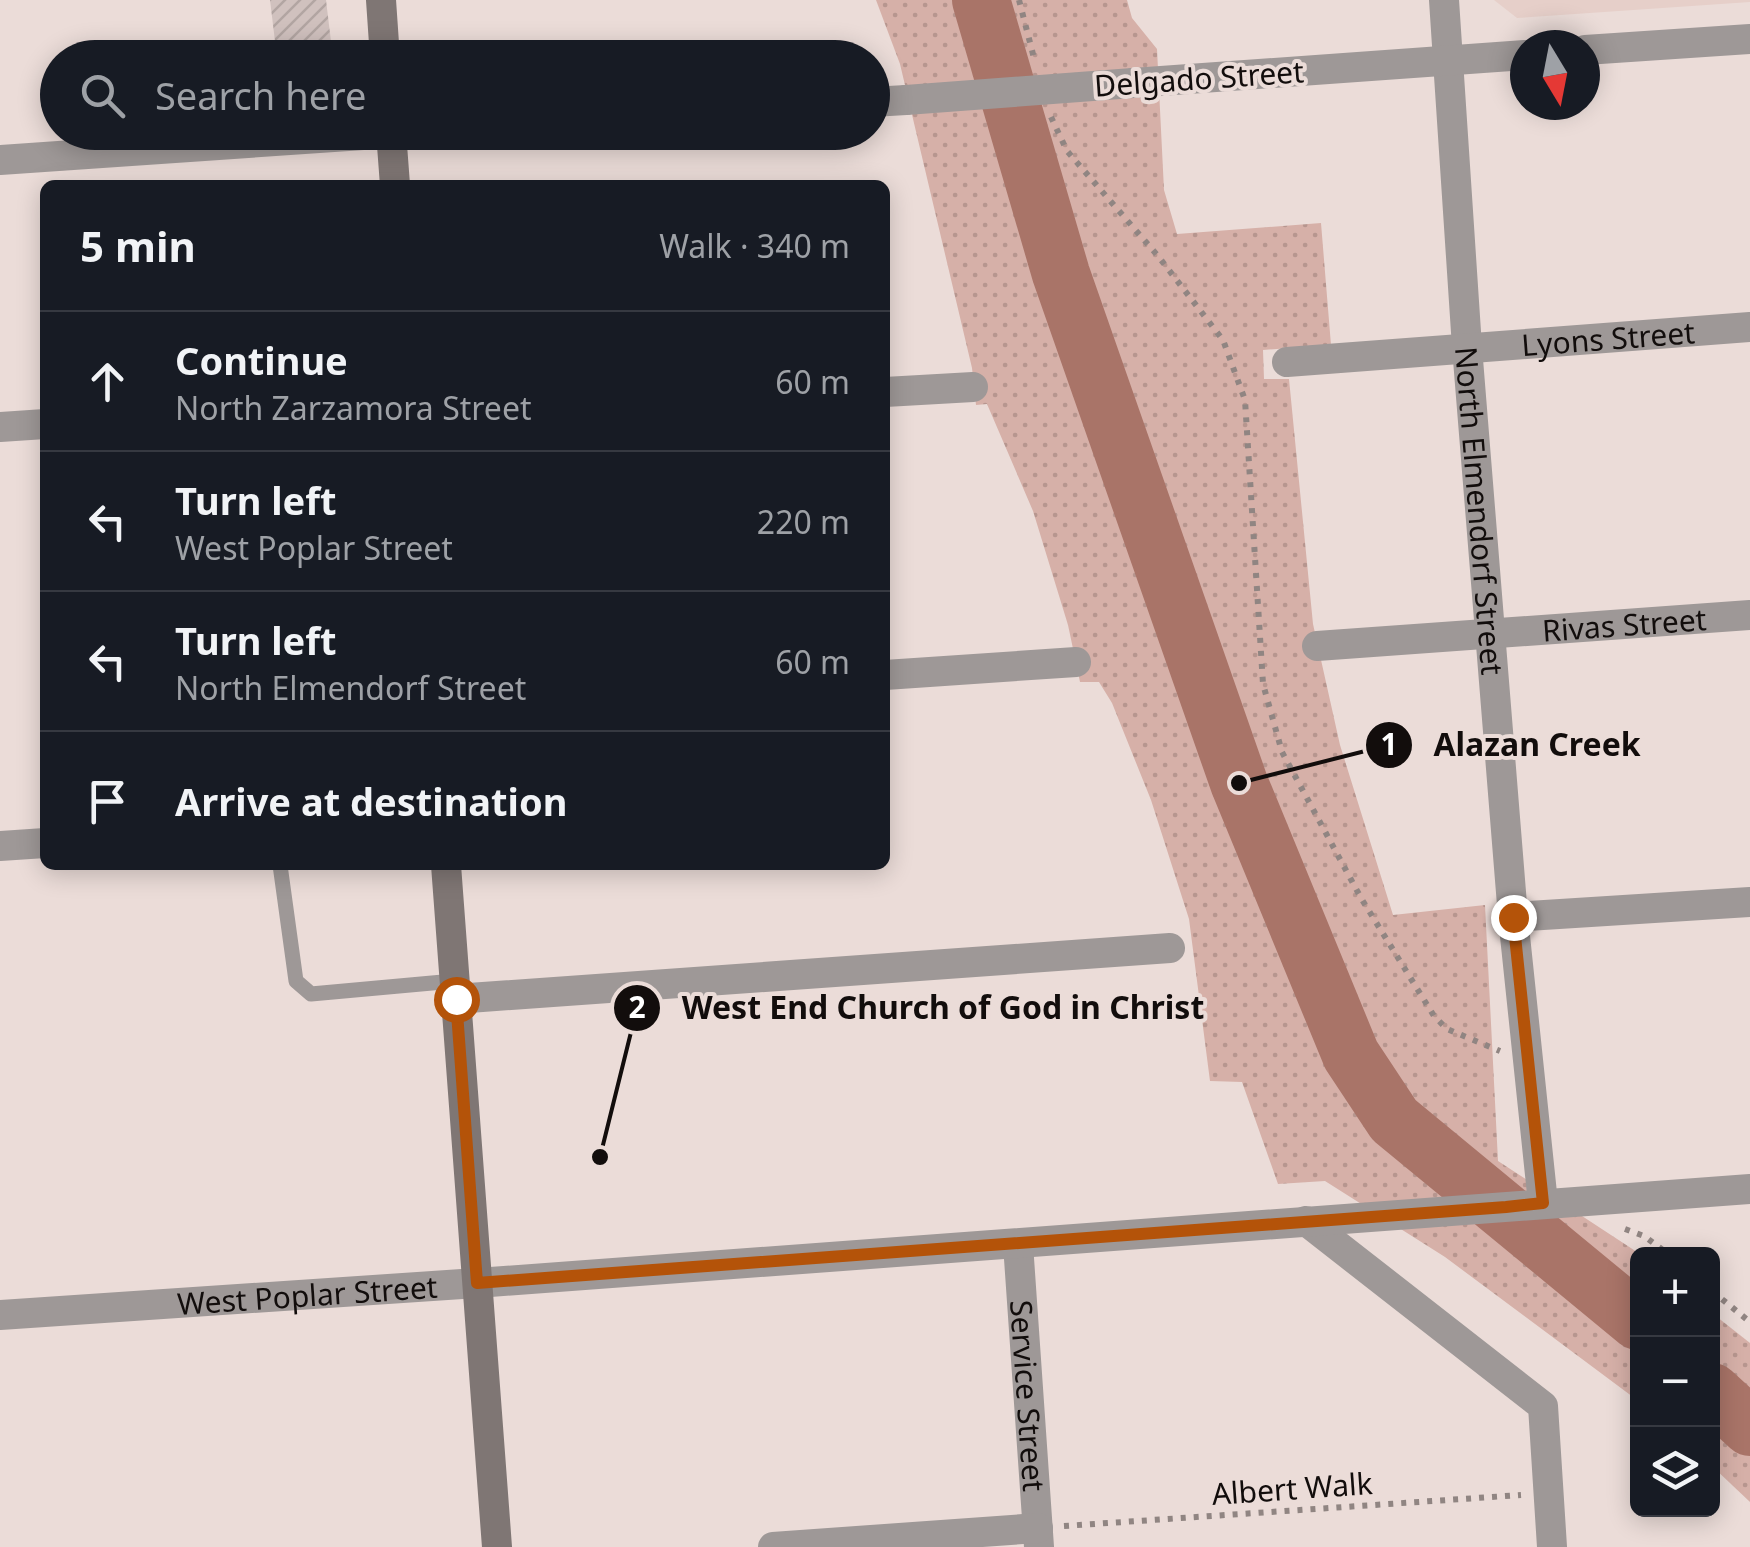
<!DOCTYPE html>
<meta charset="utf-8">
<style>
:root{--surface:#171b24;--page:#20242c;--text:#f1f3f6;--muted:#9ea1a6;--line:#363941}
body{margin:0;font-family:"Noto Sans",sans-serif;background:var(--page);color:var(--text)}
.controls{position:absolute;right:30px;bottom:30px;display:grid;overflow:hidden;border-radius:15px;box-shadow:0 5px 25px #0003}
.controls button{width:90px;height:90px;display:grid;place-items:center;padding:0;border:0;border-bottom:2px solid var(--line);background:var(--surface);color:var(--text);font:50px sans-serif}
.compass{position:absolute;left:1510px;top:30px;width:90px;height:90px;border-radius:50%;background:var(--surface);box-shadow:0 5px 25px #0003;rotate:170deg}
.stop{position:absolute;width:30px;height:30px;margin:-22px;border:8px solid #b45309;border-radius:50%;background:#fff}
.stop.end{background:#b45309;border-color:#fff;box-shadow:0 2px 10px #0008}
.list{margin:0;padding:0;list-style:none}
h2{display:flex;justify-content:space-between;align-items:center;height:130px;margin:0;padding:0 40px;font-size:42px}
h2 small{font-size:32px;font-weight:400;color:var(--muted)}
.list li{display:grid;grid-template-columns:65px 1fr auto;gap:30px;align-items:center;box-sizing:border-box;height:140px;padding:0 40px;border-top:2px solid var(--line)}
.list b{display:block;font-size:38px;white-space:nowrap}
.list p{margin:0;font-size:32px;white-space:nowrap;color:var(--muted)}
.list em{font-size:32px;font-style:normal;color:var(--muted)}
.icon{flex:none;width:55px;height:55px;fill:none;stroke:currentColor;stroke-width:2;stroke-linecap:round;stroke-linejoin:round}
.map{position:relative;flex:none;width:1750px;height:1547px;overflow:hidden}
.search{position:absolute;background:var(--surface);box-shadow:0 5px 25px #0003;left:40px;top:40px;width:850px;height:110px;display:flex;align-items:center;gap:25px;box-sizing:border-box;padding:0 35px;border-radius:55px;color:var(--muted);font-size:38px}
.panel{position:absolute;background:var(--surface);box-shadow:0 5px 25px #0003;left:40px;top:180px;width:850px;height:690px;border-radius:15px}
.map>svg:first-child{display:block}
</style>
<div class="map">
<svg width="1750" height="1547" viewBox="0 0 1750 1547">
<defs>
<pattern id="grass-dots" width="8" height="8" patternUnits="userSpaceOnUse" patternTransform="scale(2.5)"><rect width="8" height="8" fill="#d6b0a8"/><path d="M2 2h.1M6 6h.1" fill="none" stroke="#b7968f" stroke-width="1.8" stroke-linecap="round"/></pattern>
<pattern id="building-hatch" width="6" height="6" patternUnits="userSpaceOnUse" patternTransform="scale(2.5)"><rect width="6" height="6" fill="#d0c1be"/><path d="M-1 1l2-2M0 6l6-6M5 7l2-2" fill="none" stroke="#b2a5a2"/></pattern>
</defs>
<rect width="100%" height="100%" fill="#ebdcd8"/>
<path fill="#e6cfc9" d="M1494,0h256v2l-233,16z"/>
<g fill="url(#grass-dots)">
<path d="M876,0h251l5,18 25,31 7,141 13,44 144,-11 10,122 -68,5 1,29h25l24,245 27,121 53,170 92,-10 13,256 142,93h-2l-1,146 -192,-143 -120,-76 -47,3 -36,-102 -32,-1 -21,-162 -38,-119 -39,-97 -13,-21h-19l-12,-57 -35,-114 -46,-107 -11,1 -4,-37 -72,-304z"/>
<path d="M1712,1313l38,30v159l-37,-35z"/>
</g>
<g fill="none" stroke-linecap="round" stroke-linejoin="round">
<g stroke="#a97468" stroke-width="58">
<path d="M981,0l80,274 178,509 112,272 43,65 244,201"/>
<path d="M1712,1392l38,35"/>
</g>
</g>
<path fill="url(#building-hatch)" d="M270,0h56l7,58h-56z"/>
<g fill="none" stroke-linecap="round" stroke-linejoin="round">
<g stroke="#908582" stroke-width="6" stroke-dasharray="5 8" stroke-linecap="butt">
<path d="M1019,0l16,62"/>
<path d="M1051,117l16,34 91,105 65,84 22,60 18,284 19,68 79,146 73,118 13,13 53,22"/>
<path d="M1625,1229l19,7 24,18"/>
<path d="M1712,1291l38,31"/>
<path d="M1064,1526l457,-31"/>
</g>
<path stroke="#9e9897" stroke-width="15" d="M280,865l16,116 15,13 143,-13"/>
<g stroke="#9e9897" stroke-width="30">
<path id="s1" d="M1444,0l23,347 46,570 30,286"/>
<path d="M1585,50l165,-11"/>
<path d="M1133,83l392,-28"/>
<path d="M872,102l34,-2"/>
<path d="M0,160l407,-28"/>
<path id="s2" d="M1287,362l463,-35"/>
<path d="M885,392l88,-5"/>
<path d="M0,427l45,-3"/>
<path id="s3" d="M1317,646l433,-31"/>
<path d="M885,675l191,-13"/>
<path d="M0,846l45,-3"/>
<path d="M1513,917l237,-15"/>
<path d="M455,999l715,-51"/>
<path d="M1306,1221l237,185 9,141"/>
<path id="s4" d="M1018,1244l21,303"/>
<path d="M773,1547l265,-19"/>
</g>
<path stroke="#9e9897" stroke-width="30" id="s5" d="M0,1315l477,-32 1273,-94"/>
<g stroke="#7f7674" stroke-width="30">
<path d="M381,0l4,58"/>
<path d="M391,132l4,53"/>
<path d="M446,865l51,682"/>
</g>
<path stroke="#9e9897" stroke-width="30" d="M906,100l227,-17"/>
</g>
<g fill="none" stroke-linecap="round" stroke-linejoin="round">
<path stroke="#b45309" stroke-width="12" d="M456,999l21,284 1029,-76 37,-4 -30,-286"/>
</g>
<g text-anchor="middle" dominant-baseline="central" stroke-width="8" stroke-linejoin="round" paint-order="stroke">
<g font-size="30" fill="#120d0c" stroke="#ebdcd8">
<text transform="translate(1199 78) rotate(-4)">Delgado Street</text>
<text stroke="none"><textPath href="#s2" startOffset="322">Lyons Street</textPath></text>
<text stroke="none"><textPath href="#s1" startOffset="512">North Elmendorf Street</textPath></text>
<text stroke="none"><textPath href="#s3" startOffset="308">Rivas Street</textPath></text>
<text stroke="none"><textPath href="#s5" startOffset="308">West Poplar Street</textPath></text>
<text stroke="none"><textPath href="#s4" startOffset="152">Service Street</textPath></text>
<text transform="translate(1292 1488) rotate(-4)">Albert Walk</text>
</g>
</g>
<path fill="none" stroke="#120d0c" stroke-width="4" d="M1239 783L1389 745M600 1157L637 1008"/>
<g fill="#120d0c" stroke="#ebdcd8" stroke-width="4">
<circle cx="1239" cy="783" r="10"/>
<circle cx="600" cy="1157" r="10"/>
<circle cx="1389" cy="745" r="25"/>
<circle cx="637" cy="1008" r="25"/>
</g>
<g font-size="30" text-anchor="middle" font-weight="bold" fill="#fff">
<text x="1389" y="755">1</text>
<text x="637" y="1018">2</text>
</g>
<g font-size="32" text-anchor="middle" font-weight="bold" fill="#120d0c" stroke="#ebdcd8" stroke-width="8" stroke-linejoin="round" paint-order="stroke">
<text x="1537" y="756">Alazan Creek</text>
<text x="943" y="1019">West End Church of God in Christ</text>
</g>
</svg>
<div class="controls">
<button>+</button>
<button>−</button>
<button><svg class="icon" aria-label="layers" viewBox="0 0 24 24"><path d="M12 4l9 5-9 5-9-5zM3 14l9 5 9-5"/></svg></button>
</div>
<svg class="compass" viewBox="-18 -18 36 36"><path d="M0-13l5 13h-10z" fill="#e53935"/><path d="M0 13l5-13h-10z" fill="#9ea1a6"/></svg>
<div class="stop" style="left:456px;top:999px"></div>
<div class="stop end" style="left:1513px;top:917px"></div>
<div class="search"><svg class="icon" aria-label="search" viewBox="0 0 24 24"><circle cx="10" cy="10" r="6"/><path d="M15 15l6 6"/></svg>Search here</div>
<section class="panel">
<h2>5 min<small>Walk · 340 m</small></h2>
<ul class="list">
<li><svg class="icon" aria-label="ahead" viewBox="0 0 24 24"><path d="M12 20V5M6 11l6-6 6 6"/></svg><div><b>Continue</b><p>North Zarzamora Street</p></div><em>60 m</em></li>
<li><svg class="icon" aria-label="left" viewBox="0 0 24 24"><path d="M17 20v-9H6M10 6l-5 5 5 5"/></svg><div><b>Turn left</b><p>West Poplar Street</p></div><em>220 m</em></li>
<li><svg class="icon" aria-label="left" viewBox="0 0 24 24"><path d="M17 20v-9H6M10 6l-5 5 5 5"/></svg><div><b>Turn left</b><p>North Elmendorf Street</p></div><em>60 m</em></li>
<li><svg class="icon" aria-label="arrive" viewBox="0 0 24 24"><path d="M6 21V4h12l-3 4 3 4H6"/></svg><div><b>Arrive at destination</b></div></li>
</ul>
</section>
</div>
